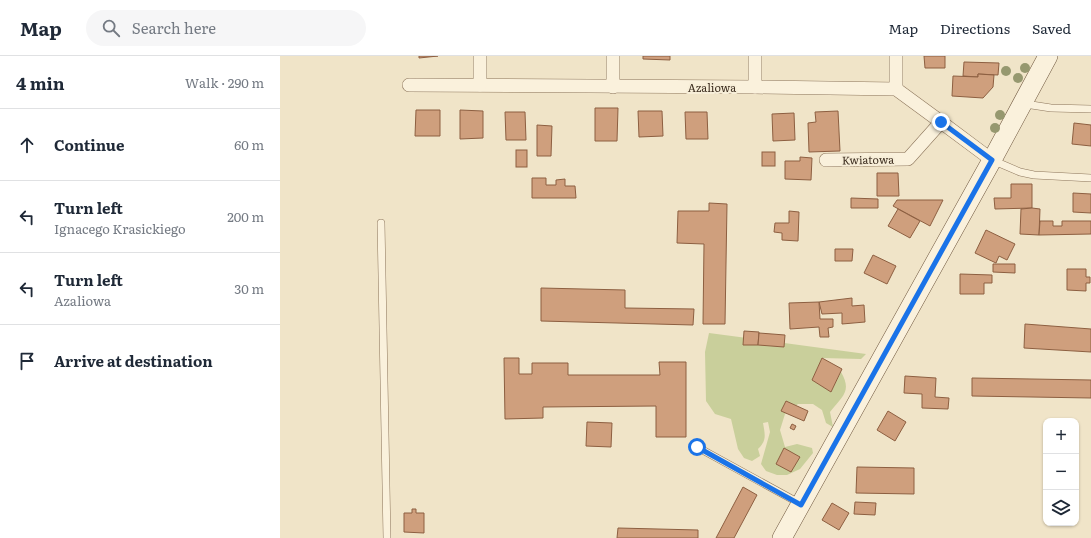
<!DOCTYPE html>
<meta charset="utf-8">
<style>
:root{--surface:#fff;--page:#f6f6f7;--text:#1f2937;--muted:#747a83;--line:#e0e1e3}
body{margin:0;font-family:Literata,serif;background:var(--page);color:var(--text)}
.controls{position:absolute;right:12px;bottom:12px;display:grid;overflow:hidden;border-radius:8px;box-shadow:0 1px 3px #0004}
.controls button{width:36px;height:36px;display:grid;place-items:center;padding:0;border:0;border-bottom:1px solid var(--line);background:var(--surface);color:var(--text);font:20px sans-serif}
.stop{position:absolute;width:12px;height:12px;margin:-9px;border:3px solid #1a73e8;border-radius:50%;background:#fff}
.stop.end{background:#1a73e8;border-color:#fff;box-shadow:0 1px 4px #0008}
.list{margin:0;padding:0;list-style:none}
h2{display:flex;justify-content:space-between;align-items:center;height:52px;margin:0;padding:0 16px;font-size:17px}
h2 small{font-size:13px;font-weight:400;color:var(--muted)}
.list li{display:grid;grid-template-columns:26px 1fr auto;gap:12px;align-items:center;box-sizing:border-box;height:72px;padding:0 16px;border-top:1px solid var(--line)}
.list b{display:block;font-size:15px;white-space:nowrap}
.list p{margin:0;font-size:13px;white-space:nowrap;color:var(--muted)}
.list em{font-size:13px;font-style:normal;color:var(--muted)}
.icon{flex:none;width:22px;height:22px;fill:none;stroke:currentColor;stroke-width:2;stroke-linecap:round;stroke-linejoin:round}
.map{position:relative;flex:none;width:811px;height:482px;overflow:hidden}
header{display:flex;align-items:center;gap:24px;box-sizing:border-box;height:56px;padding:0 20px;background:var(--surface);border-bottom:1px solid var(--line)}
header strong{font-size:19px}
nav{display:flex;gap:22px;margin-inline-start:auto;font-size:14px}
.search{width:280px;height:36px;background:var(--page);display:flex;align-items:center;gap:10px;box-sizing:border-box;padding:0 14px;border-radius:22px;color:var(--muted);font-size:15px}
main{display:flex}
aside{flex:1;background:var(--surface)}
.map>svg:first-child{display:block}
</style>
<header>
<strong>Map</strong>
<div class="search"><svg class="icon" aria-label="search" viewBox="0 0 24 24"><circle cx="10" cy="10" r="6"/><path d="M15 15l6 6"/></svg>Search here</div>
<nav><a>Map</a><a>Directions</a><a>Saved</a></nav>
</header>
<main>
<aside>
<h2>4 min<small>Walk · 290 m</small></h2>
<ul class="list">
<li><svg class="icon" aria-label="ahead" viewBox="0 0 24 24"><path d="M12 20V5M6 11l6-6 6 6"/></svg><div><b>Continue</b></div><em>60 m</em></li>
<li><svg class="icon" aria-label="left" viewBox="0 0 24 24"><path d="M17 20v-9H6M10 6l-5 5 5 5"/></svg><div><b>Turn left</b><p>Ignacego Krasickiego</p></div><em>200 m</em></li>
<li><svg class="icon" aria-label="left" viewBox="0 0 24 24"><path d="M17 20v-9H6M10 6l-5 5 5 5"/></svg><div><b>Turn left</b><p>Azaliowa</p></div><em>30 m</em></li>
<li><svg class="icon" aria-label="arrive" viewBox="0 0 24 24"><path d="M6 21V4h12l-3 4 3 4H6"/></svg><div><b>Arrive at destination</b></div></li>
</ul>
</aside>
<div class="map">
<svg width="811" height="482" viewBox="0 0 811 482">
<rect width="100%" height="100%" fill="#f0e4c8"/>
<path fill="#c9cf9b" d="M429,277l157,21 -5,5 -39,-1 -10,22 19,12 10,-20c11,19 2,24 -11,40l3,15 -7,-4 -4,-13 -9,-6h-15l-13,10 -5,16 5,17 12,-3 15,4 1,5 -13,16 -13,6h-10l-11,-4 -5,-7 9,-32 -2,-10 -5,1c2,12 4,17 -5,26l2,7 -8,5 -8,-3 -6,-9 -7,-30 -16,-5 -9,-13 -1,-49z"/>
<g fill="#cf9f7d" stroke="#8d5f41">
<path d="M139,0h19l-19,2z"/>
<path d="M363,0h27v4l-27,-1z"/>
<path d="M644,0h21v12h-20z"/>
<path d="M684,6l35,1 -1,12 -20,-1v3l-15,-1z"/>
<path d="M698,18l16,1 -1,12 -10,11 -31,-2 1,-20 25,1z"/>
<path d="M315,52h23l-1,33h-22z"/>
<path d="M136,54h24v26h-25z"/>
<path d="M180,54l23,1v27l-23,1z"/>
<path d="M358,55h24l1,25 -24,1z"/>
<path d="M558,55l2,40 -31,1 -1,-29 8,-1 -1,-10z"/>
<path d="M225,56h20l1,28h-20z"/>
<path d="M405,56h22l1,27h-22z"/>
<path d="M514,57l1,27 -22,1 -1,-27z"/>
<path d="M794,67l17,2v21l-19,-2z"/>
<path d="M257,69l15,1 -1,30h-14z"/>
<rect x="236" y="94" width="11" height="17"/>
<rect x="482" y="96" width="13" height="14"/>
<path d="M520,101l12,1 -1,22 -26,-1v-18h15z"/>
<path d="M597,117h21l1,23h-22z"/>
<path d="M252,122h14v7h10v-5l9,-1v7h10l1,12h-44z"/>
<path d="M731,128h21v24l-37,1 -1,-11h17z"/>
<path d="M793,137l18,1v19l-18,-1z"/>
<path d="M571,142l27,1v9h-27z"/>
<path d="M617,144h46l-13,26 -37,-20z"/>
<path d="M429,147l18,1 -2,120h-22l1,-80 -27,-1 1,-32h31z"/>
<path d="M752,152l8,1 -1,26 -19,-1 1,-25z"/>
<path d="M618,153l22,12 -10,17 -22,-12z"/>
<path d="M509,155l10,1 -1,29 -16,-1v-7l-8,-1 1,-9h14z"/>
<path d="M760,165h13v5h9v-5h29v13l-52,1z"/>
<path d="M706,174l29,14 -8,16 -8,-4 -3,7 -21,-10z"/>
<path d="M555,193h18l-1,12h-17z"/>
<path d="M593,199l23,11 -9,18 -23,-11z"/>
<path d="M713,208h22v9l-22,-1z"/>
<path d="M787,213h19v8h4v6h-4v8l-19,-1z"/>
<path d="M680,218l32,1v8h-8v11h-24z"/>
<path d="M261,232l84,2v18l69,1 -1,16 -152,-4z"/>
<path d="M572,242v8l12,-1 1,17 -23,2v-11l-20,1 -3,-12z"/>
<path d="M539,246l1,17h13v8l-5,1 1,9h-9l-1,-10 -29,2 -1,-26z"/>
<path d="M745,268l66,5v23l-67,-4z"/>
<path d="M464,275l15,1 -1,13h-15z"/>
<path d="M479,277l26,2 -1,12 -26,-2z"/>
<path d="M224,302h15v16h13v-11h36v12h92l-1,-13h27v75h-30v-31l-113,1v11l-38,1z"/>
<path d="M542,302l20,11 -11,23 -19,-12z"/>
<path d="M625,320l31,2 -1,19 14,1 -1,11 -26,-1v-14l-18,-1z"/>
<path d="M692,322l119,2v18l-119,-2z"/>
<path d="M506,345l22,10 -4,10 -23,-10z"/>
<path d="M608,355l18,11 -11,19 -18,-11z"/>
<path d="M307,366l25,1 -1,24 -25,-1z"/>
<path d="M512,368l4,2 -2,4 -4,-2z"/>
<path d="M504,392l16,9 -9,15 -15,-8z"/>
<path d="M577,411l57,1v26l-58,-1z"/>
<path d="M463,431l14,8 -23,43h-18z"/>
<path d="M575,446l21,1 -1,12 -21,-1z"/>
<path d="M552,447l17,10 -10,17 -17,-10z"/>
<path d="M132,453h4v4h8v20l-20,-1v-19h8z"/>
<path d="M338,472l80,2v8h-81z"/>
</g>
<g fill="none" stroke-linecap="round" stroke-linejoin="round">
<defs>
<g id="lane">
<path d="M745,48l26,4 40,1"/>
<path d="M712,104l28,12 14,3 57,3"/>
<path d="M101,167l6,315"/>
<path d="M417,391l104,57"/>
</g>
<g id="street">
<path d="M129,29l346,2 141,2 45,33 51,38"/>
<path d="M200,29v-29"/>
<path d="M333,31v-31"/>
<path d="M475,31v-31"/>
<path d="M616,33v-33"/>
<path d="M546,104l82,-1 33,-37"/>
</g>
<path id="secondary" d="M502,482l210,-378 56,-104"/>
</defs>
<use href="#lane" stroke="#8d765c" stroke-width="8"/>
<use href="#street" stroke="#8d765c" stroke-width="14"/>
<use href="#secondary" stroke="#6f573f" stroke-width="20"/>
<use href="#lane" stroke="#faf1dc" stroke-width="7"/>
<use href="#street" stroke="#faf1dc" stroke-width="13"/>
<use href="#secondary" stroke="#faf1dc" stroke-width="19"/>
</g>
<g fill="#96986f">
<circle cx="745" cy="12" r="5"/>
<circle cx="726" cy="15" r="5"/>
<circle cx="738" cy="22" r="5"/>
<circle cx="720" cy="59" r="5"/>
<circle cx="715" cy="72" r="5"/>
</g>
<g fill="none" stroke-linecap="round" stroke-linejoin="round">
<path stroke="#1a73e8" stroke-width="5" d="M417,391l104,58 191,-345 -51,-38"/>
</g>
<g text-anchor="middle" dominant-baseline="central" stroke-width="4" stroke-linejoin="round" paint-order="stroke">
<g font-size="11" fill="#3d2e20" stroke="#f7eed8">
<text x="432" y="31">Azaliowa</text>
<text transform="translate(588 103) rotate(-1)">Kwiatowa</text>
</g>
</g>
</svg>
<div class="controls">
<button>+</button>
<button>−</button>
<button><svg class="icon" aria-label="layers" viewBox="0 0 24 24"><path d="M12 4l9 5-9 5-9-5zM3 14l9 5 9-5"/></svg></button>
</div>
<div class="stop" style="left:417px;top:391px"></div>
<div class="stop end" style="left:661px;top:66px"></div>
</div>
</main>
